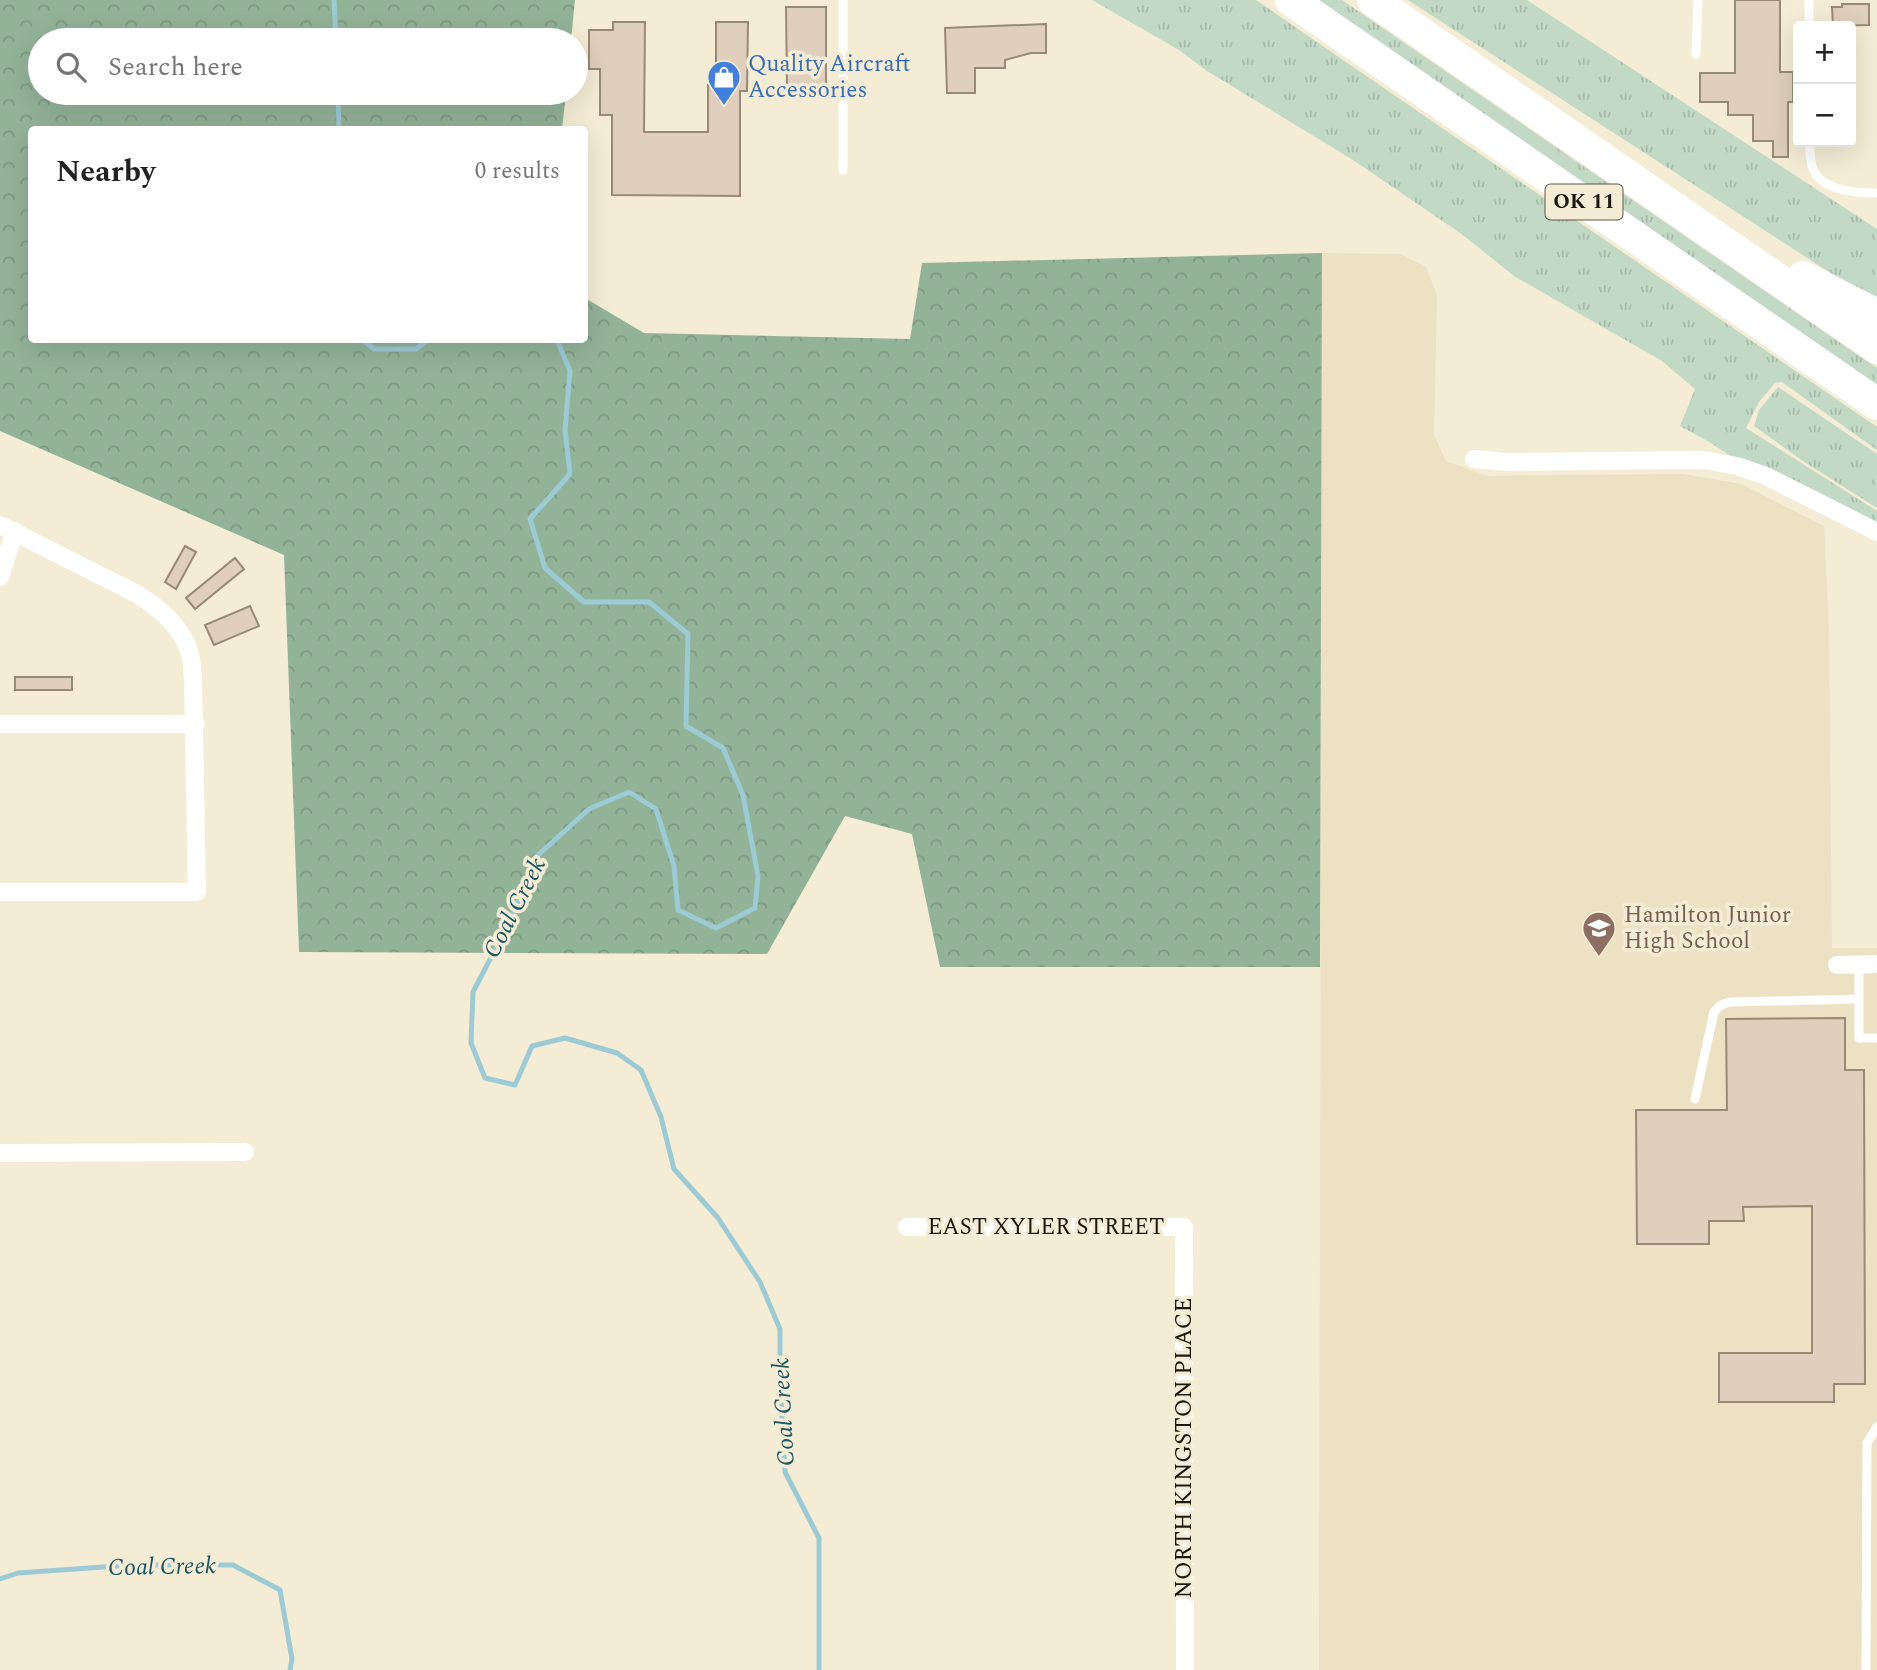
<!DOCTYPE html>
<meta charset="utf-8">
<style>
:root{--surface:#fff;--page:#f2f2f2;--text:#202124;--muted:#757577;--line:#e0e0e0}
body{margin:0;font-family:Spectral,serif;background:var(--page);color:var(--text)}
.controls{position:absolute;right:21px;top:21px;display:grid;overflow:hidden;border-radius:7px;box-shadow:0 7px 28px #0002}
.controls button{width:63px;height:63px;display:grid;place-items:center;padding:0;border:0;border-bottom:2px solid var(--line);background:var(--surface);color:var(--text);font:35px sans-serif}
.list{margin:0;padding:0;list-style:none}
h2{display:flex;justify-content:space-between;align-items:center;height:91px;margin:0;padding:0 28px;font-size:30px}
h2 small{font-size:23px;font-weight:400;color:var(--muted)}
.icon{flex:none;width:38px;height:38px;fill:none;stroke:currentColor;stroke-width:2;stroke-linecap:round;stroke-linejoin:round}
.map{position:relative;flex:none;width:1877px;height:1670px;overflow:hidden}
.search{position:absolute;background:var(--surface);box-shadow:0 7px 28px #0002;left:28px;top:28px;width:560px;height:77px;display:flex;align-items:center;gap:18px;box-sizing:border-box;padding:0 24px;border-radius:38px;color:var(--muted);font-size:26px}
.panel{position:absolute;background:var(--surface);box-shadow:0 7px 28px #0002;left:28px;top:126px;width:560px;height:217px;border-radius:7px}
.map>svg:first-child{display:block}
</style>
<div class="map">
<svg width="1877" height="1670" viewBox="0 0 1877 1670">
<defs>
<pattern id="grass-tufts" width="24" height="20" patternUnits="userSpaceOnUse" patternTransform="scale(1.75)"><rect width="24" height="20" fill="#c2d9c6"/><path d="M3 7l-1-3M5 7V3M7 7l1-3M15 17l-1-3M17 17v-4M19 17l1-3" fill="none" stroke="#a6baa9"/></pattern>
<pattern id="forest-crowns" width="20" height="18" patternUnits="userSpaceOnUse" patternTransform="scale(1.75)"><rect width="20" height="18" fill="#93b399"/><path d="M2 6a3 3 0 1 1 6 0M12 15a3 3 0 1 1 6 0" fill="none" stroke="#7e9983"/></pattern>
</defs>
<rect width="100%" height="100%" fill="#f5ecd5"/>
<path fill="#ece1c2" d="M1322,253l78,1 26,13 11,28 -3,140 12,26 41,15 196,-2 58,10 83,42 5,103 3,319h45v722h-558z"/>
<g fill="url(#grass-tufts)">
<path d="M1092,0h164l621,427v23l-95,-68 -7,1 -16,19 -13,26 131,83v11l-81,-41 -64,-24 -21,-14 -31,-17 15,-37 -33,-28 -148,-85 -51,-41 -110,-75 -146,-89 -28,-21z"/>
<path d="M1313,0h29l535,368v23z"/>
<path d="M1408,0h119l350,229v74z"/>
<path d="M1778,387l99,67v54l-74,-47 -49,-35 5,-16z"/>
</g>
<path fill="url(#forest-crowns)" d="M0,0h575l-4,40h-531v53h526l-4,36 -530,1v210h552l1,-42 59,35 266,6 12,-76 400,-10 -2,714h-380l-28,-133 -67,-18 -78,138 -468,-2 -15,-397 -284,-124z"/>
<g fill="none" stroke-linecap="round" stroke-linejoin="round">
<g stroke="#9ccad5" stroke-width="5">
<path d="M334,0l2,40"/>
<path d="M338,93l1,37"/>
<path d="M363,340l11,9h42l12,-9"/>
<path d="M557,340l13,31 -5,59 5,44 -40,45 15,49 39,34h65l39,32 -2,92 37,22 20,47 15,81 -3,32 -39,20 -38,-18 -4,-44 -18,-57 -27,-17 -40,17 -52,47 -29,69 -35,67 -2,51 14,35 30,7 17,-39 33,-8 52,15 24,17 20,47 13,52 44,49 42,64 20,47v52l5,91 34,66v132"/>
<path d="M0,1579l18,-6 114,-8h101l47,25 12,69 -2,11"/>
</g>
</g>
<g fill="#dfcfbc" stroke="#998a78" stroke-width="2">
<path d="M1735,0h45v72h13v30h-5v55h-15v-16h-20v-26h-25v-13h-28v-29h35z"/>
<path d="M1842,4h27v21l-36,1 -1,-19h10z"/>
<path d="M786,7h40v79h-39z"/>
<path d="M613,22h32l-1,110h64v-47h8v-63h32l-1,69h-7v105l-128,-1v-80h-12v-46h-11v-39h24z"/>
<path d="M1046,24v29h-15l-26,7v8h-30v25h-28l-2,-65z"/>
<path d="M185,546l11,6 -20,37 -11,-7z"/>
<path d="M235,558l9,11 -49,40 -9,-11z"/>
<path d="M250,606l9,20 -45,19 -9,-20z"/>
<rect x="15" y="677" width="57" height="13"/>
<path d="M1845,1018v52h19l1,314h-31v18h-115v-49h93v-147l-69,1 1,14h-35v23h-72l-1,-134h91l-1,-91z"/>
</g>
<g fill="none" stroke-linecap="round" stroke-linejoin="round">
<g stroke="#fff" stroke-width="9">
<path d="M1809,26v-26"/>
<path d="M1696,54l2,-54"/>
<path d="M1809,142c1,8 1,19 4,27 8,22 44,24 64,24"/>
<path d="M843,170v-170"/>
<path d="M1859,964v74h18"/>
<path d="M1695,1099l19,-87 7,-7 9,-3 129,-3"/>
<path d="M1866,1670l1,-227 10,-16"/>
</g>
<g stroke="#fff" stroke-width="18">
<path d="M1474,459l33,3 197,-2 33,6 29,10 111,56"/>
<path d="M0,525l137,69c21,13 44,32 52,57 3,8 3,19 4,27l4,214h-197"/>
<path d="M0,577l15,-46"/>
<path d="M0,724h196"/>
<path d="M1837,965l40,-1"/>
<path d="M0,1153l245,-1"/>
<path d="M907,1227h277l1,443"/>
</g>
<g stroke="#fff" stroke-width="32">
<path d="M1291,0l586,404"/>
<path d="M1373,0l504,348"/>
<path d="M1803,277l74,38"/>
</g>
</g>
<defs>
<symbol id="shop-pin" viewBox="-11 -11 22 30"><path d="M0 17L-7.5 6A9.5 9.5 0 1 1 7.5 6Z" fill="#3f7fe0" stroke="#f5ecd5"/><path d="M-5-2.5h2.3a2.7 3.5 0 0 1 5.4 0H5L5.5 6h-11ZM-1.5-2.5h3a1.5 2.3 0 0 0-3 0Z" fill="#fff"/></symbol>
<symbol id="school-pin" viewBox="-11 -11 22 30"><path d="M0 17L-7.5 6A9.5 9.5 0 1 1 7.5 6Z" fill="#8d6e63" stroke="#f5ecd5"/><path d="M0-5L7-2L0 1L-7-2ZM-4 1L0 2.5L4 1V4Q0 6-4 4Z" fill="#fff"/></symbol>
</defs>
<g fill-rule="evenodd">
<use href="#shop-pin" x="705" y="58" width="38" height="52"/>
<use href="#school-pin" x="1580" y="909" width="38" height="52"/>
</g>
<g text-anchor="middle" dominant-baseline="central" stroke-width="7" stroke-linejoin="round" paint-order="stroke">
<rect fill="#f5ecd5" stroke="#5c584b" stroke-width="2" x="1545.5" y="184.5" width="77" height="35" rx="5"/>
<g font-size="21" font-weight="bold" fill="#1b1810">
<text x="1584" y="202">OK 11</text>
</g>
<g font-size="23" fill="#366cbe" stroke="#f5ecd5" text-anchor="start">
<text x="748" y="64">Quality Aircraft<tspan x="748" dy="26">Accessories</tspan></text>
</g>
<g font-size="23" fill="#785e54" stroke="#f5ecd5" text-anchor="start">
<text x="1624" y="915">Hamilton Junior<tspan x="1624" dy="26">High School</tspan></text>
</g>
<g font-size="23" fill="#1b1810" stroke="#f5ecd5">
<text x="1046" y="1227">EAST XYLER STREET</text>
<text transform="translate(1184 1448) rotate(-90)">NORTH KINGSTON PLACE</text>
</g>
<g font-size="24" font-style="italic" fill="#195764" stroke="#f5ecd5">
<text transform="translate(515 908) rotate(-63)">Coal Creek</text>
<text transform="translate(784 1412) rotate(-93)">Coal Creek</text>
<text transform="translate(162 1567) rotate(-1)">Coal Creek</text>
</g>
</g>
</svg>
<div class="controls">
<button>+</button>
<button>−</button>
</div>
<div class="search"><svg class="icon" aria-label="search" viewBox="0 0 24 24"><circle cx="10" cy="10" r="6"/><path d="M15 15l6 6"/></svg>Search here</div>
<section class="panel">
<h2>Nearby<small>0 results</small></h2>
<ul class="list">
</ul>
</section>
</div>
